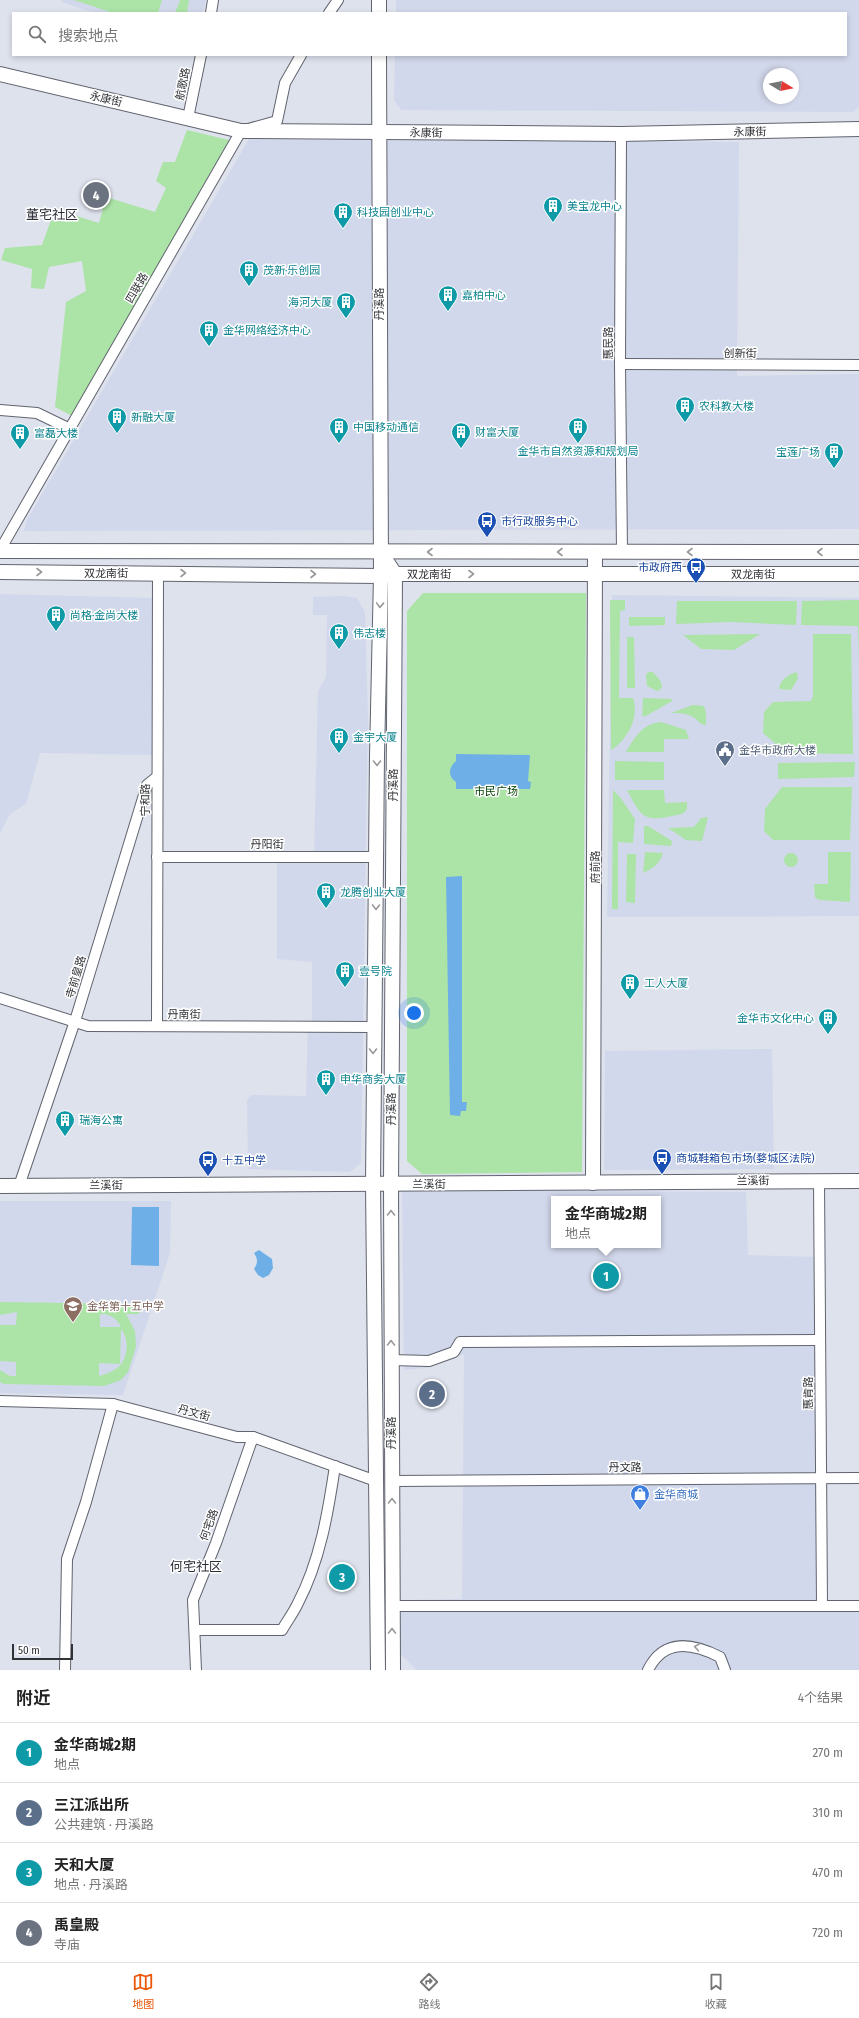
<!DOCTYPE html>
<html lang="zh">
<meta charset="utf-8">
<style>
:root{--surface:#fff;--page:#f2f2f2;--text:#222;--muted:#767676;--line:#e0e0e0;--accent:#ea580c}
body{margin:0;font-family:"Fira Sans Condensed","Noto Sans SC",sans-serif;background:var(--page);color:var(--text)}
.compass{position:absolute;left:763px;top:68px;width:36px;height:36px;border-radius:50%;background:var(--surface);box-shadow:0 2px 6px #0003;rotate:100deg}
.scale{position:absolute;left:12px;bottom:10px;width:61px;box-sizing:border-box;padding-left:4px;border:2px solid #303236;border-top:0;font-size:11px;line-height:14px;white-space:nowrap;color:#303236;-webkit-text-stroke:3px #fff;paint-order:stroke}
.you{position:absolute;left:414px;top:1013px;width:14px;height:14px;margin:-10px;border:3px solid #fff;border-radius:50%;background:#1a73e8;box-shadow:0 0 0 6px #1a73e833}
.badge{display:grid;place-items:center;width:26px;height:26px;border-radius:50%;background:var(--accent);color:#fff;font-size:13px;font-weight:700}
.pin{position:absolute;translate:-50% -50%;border:2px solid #fff;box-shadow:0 1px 4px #0006}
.popup{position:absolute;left:551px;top:1196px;width:110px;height:52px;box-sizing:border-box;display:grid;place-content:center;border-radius:0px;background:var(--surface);filter:drop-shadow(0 1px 3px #0005);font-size:13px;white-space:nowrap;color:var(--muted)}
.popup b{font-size:15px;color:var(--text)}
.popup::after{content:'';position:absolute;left:50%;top:100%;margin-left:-8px;border:8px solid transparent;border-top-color:var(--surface)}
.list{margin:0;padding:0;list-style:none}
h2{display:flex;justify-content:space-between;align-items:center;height:52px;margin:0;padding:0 16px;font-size:17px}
h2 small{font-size:13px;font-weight:400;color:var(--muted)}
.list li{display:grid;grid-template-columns:26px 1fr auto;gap:12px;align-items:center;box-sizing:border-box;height:60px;padding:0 16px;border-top:1px solid var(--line)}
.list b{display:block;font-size:15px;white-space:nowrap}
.list p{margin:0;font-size:13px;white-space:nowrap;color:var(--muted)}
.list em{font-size:13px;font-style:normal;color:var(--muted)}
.icon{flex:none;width:22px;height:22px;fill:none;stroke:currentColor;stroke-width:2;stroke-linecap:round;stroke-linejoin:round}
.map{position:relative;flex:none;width:859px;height:1670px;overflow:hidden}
.search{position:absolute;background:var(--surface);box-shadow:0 2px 6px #0003;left:12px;right:12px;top:12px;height:44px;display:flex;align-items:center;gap:10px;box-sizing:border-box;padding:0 14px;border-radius:0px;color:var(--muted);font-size:15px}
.sheet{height:292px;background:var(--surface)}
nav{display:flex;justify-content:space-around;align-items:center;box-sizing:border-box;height:56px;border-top:1px solid var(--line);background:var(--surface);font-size:11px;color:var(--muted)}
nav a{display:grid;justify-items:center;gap:2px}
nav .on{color:var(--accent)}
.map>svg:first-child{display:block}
</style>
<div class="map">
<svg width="859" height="1670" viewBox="0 0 859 1670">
<rect width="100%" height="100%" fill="#dee2ed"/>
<g fill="#d2d8eb" fill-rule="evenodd">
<path d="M62,0h144l-3,13h-109l-32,-11z"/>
<path d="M396,0h463v107l-6,5 -452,-2 -7,-10 1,-45h451v-42h-450zM769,74h24v24h-24z"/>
<path d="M249,139l490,3 -2,234 122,-2v155l-835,2 3,-11z"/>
<path d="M0,594l154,4v157l-114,-2 -14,51 -16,10 -10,19z"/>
<path d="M612,595l247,3v318l-252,1z"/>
<path d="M342,596l15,2 8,14 3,106 -7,445 -11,9 -102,-3 -1,-69 4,-5 55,1 2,-75h4v-59l-35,-3v-105h37l4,-163 8,-14 1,-62h-14v-18z"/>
<path d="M772,1049l2,120 -170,1 1,-119z"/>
<path d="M402,1190l344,2 2,63 68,2 2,345h41v68h-442l-18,-17 2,-53 61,-1 2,-245 -37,14 -23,2zM554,1199h104v46h-104z"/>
<path d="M0,1201h171l-1,52 -47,142 -123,-2z"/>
</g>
<g fill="#ace3a6" fill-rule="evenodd">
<path d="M74,0h88l-4,13h-45z"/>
<path d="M180,0h9l-2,13h-12z"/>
<path d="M187,130l42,10 -157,276 -17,-9 11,-105 20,-11 -4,-30 -33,6 -5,22 -13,-1 1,-19 -31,-9 4,-12 37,-3 9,-25 15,2 7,-7 26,8 7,-26 49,15 11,-24 -10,-7 7,-19h12z"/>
<path d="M423,593h163l-4,579 -160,2 -15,-13v-550z"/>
<path d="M610,600h15v10l-5,1 -1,87h14c7,19 -6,43 -22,52z"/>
<path d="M859,600v61l-1,-35 -57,-1 1,-24z"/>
<path d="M677,601h120l-1,24 -64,-3 -56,2z"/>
<path d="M629,617h36v8l-36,1z"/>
<path d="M760,634l-26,16 -33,-1 -18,-14z"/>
<path d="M813,634h38l2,120 -74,-1 -2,-8 -14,-12 1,-21 9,-10 38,-1 2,-5z"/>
<path d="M627,637h7l1,51h-8z"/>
<path d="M649,672h4l7,8 2,6 -2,4 -3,1 -10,-5 -1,-12z"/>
<path d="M797,672l1,7 -7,11 -12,-1c1,-9 9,-15 18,-17z"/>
<path d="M643,698l29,1v2l-26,15h-4z"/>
<path d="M693,705l11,1 2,7v12l-5,-1c-8,-10 -17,-11 -30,-11z"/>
<path d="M661,722l25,8 3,9h-25v13h-38c9,-15 16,-28 35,-30z"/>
<path d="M615,761l49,1v18h-49z"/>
<path d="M855,762l-1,15 -76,2v-16z"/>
<path d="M782,787h70l-2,53h-77l-9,-9 1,-22z"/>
<path d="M613,790l7,7 15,22 -2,24 -15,-1v67h-6z"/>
<path d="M627,790h37l1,13 22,-1v7c-4,7 -8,5 -15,7 -30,7 -32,-2 -45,-26z"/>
<path d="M708,817l-6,24 -16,-1 -18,-12 26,-1 7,-9z"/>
<path d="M644,826h4l24,15 -1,5 -27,-2z"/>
<path d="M645,852l18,1c-3,11 -10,15 -20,20z"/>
<path d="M828,852h23l-1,50 -31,-2 -4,-3 -1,-13h14z"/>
<circle cx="791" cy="860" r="7"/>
<path d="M627,854h9l-1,49 -9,-1z"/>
<path d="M0,1302l140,2 -1,10h-13l9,17 1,16 -8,25 -7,8 -17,6 -100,-2 -4,-2v-12l10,6h6v-14l-16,-1v-36h16l1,-13 -17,3zM100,1314c9,-1 18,5 21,13h-21zM121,1329c7,8 8,25 0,35 -4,6 -15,10 -22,12v-13l21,1z"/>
</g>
<g fill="#6dafe6">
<path d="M456,754l74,1 -2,26 3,1 -1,7h-74v-7c-9,-6 -7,-15 0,-21z"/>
<path d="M462,876v226h5l-1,9h-5l-1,5 -10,-1 -4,-238z"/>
<path d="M132,1207h27v59l-28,-1z"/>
<path d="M259,1250l13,9 1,9 -4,7 -6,3 -5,-3 -4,-6c4,-6 4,-10 0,-16z"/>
</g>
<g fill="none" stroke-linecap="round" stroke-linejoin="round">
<defs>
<g id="street">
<path d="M211,13l2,-13"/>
<path d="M329,13l9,-13"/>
<path d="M188,118l13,-63"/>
<path d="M621,134l-1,230 2,188"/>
<path d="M620,364l239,1"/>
<path d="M0,410l37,3 33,16"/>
<path d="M0,550l241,-419 36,-10 8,-38 16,-28"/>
<path d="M157,857h220"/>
<path d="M0,998l88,28 285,1"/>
<path d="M157,1026l1,-453"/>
<path d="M819,1181l3,425"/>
<path d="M19,1186l56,-165 72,-236 10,-8"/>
<path d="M391,1360l38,1 25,-9 6,-10 360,-2"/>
<path d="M0,1401l113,3 124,33h16l123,44"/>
<path d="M392,1481l467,-3"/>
<path d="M392,1606h467"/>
<path d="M195,1630h87c5,-9 12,-18 16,-27 22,-42 30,-90 37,-137"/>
<path d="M65,1670l2,-111 19,-57 27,-98"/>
<path d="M196,1670l-3,-70 23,-57 37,-106"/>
<path d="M648,1670c16,-32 44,-27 72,-13l5,13"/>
</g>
<g id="secondary">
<path d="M379,13v-13"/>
<path d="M0,74l241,57 380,3 238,-5"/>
<path d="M0,551l859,1"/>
<path d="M381,553l14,21 -4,610 2,486"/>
<path d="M0,572l381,4 14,-2h464"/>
<path d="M593,1183l2,-631"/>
<path d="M0,1186l859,-5"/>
<path d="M378,1670l-5,-487 4,-428 4,-179 -2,-521"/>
</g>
</defs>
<use href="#street" stroke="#61646f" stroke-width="12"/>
<use href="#secondary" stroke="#61646f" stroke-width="16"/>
<use href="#street" stroke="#fff" stroke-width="10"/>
<use href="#secondary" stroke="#fff" stroke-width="14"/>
</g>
<defs><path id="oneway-chevron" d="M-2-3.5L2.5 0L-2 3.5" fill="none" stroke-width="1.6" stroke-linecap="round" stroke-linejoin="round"/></defs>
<g stroke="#98989a">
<use href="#oneway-chevron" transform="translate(430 552) rotate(180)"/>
<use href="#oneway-chevron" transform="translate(560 552) rotate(-180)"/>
<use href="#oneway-chevron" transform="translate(690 552) rotate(-180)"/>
<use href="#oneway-chevron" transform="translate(820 552) rotate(-180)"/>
<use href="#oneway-chevron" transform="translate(39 572)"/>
<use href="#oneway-chevron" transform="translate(183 573)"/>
<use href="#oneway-chevron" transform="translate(313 574)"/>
<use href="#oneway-chevron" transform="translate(471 574)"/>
<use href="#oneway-chevron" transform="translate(380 605) rotate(92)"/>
<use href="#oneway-chevron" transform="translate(377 763) rotate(90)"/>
<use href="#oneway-chevron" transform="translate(376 907) rotate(91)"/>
<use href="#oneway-chevron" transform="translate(373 1051) rotate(90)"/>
<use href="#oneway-chevron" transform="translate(391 1213) rotate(-90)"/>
<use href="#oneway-chevron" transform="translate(391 1343) rotate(-90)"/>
<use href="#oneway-chevron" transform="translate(392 1501) rotate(-90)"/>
<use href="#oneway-chevron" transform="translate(392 1631) rotate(-90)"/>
<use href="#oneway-chevron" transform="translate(697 1647) rotate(-170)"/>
</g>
<defs>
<symbol id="building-pin" viewBox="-11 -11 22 30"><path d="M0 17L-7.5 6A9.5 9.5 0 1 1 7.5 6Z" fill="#0f9aa8" stroke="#fff"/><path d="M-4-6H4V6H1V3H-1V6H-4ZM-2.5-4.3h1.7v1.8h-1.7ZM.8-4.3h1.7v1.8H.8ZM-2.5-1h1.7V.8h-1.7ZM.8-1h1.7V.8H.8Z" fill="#fff"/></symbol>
<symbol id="bus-pin" viewBox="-11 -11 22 30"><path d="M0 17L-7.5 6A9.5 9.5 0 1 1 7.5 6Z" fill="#1a4fb4" stroke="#fff"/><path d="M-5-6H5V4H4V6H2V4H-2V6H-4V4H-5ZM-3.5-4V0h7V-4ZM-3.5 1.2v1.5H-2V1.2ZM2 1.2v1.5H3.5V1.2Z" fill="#fff"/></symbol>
<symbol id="civic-pin" viewBox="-11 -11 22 30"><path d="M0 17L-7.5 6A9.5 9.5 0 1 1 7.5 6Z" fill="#5c6f8a" stroke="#fff"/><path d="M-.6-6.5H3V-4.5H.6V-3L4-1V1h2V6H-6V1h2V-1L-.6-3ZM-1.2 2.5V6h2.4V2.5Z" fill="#fff"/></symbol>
<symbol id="school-pin" viewBox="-11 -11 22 30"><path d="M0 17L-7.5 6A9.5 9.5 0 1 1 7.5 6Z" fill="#8d6e63" stroke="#fff"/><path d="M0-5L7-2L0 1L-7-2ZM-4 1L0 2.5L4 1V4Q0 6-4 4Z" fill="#fff"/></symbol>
<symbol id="shop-pin" viewBox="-11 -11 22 30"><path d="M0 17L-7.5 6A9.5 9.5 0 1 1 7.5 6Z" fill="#3f7fe0" stroke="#fff"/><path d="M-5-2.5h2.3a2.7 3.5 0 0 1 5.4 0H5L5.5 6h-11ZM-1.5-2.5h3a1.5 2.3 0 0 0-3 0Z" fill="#fff"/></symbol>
</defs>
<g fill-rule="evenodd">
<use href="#building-pin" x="542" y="195" width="22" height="30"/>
<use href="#building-pin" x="332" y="201" width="22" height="30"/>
<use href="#building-pin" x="238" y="259" width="22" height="30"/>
<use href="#building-pin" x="437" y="284" width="22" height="30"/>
<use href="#building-pin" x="335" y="291" width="22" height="30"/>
<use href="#building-pin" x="198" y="319" width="22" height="30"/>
<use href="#building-pin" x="674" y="395" width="22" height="30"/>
<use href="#building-pin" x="106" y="406" width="22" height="30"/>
<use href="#building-pin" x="328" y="416" width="22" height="30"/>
<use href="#building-pin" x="567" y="416" width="22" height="30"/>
<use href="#building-pin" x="450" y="421" width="22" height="30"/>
<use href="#building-pin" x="9" y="422" width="22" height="30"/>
<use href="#building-pin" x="823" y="441" width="22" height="30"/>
<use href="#bus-pin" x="476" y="510" width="22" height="30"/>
<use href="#bus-pin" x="685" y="556" width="22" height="30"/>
<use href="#building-pin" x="45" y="604" width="22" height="30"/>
<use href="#building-pin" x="328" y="622" width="22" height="30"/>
<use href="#building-pin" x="328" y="726" width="22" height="30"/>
<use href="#civic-pin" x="714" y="739" width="22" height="30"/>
<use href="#building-pin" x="315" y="881" width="22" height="30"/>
<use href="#building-pin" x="334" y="960" width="22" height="30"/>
<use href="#building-pin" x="619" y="972" width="22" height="30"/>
<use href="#building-pin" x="817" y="1007" width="22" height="30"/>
<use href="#building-pin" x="315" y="1068" width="22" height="30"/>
<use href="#building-pin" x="54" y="1109" width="22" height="30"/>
<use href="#bus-pin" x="651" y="1147" width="22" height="30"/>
<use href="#bus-pin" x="197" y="1149" width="22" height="30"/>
<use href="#school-pin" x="62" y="1295" width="22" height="30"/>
<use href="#shop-pin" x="629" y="1483" width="22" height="30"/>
</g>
<g text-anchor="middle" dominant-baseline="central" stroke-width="3" stroke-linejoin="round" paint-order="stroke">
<g font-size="11" fill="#303236" stroke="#fff">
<text transform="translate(183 84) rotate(-78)">航歌路</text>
<text transform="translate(106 99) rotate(13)">永康街</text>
<text transform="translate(750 132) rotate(-1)">永康街</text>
<text transform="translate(426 133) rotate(1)">永康街</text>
<text transform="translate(137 288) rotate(-60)">四联路</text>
<text transform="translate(379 304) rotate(-90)">丹溪路</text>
<text transform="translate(608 343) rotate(-90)">惠民路</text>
<text x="740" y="353">创新街</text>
<text x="106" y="573">双龙南街</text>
<text x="429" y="574">双龙南街</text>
<text x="753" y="574">双龙南街</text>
<text transform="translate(393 785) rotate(-90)">丹溪路</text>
<text transform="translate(145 800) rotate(-90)">宁和路</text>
<text x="267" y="844">丹阳街</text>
<text transform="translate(595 867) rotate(-90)">府前路</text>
<text transform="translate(76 977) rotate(-73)">寺前皇路</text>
<text x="184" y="1014">丹南街</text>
<text transform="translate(391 1109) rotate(-90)">丹溪路</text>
<text transform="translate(753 1181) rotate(-1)">兰溪街</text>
<text x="429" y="1184">兰溪街</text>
<text x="106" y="1185">兰溪街</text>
<text transform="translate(808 1393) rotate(-90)">惠肯路</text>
<text transform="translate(194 1413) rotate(15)">丹文街</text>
<text transform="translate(391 1433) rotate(-90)">丹溪路</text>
<text x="625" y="1467">丹文路</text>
<text transform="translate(209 1525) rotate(-70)">何宅路</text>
</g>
<g font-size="11" fill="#0d838f" stroke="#fff" text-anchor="start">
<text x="567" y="206">美宝龙中心</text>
<text x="357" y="212">科技园创业中心</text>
<text x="263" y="270">茂新·乐创园</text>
<text x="462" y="295">嘉柏中心</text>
<text x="332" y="302" text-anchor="end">海河大厦</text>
<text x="223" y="330">金华网络经济中心</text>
<text x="699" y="406">农科教大楼</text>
<text x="131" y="417">新融大厦</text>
<text x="353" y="427">中国移动通信</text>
<text x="475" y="432">财富大厦</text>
<text x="34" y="433">富磊大楼</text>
<text x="578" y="451" text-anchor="middle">金华市自然资源和规划局</text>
<text x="820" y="452" text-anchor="end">宝莲广场</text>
<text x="70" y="615">尚格·金尚大楼</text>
<text x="353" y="633">伟志楼</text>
<text x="353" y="737">金宇大厦</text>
<text x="340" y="892">龙腾创业大厦</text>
<text x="359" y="971">壹号院</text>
<text x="644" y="983">工人大厦</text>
<text x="814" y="1018" text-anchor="end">金华市文化中心</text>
<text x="340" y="1079">申华商务大厦</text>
<text x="79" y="1120">瑞海公寓</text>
</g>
<g font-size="11" fill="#164399" stroke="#fff" text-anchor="start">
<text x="501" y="521">市行政服务中心</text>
<text x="682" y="567" text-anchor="end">市政府西</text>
<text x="676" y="1158">商城鞋箱包市场(婺城区法院)</text>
<text x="222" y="1160">十五中学</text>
</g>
<g font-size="11" fill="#4e5e75" stroke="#fff" text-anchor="start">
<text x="739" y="750">金华市政府大楼</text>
</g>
<g font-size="11" fill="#034102" stroke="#fff">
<text x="496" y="791">市民广场</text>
</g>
<g font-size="11" fill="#785e54" stroke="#fff" text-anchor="start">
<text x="87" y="1306">金华第十五中学</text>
</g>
<g font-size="11" fill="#366cbe" stroke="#fff" text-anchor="start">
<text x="654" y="1494">金华商城</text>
</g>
<g font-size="13" fill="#2c2e37" stroke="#fff">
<text x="52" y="214">董宅社区</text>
<text x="196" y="1566">何宅社区</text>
</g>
</g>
</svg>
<svg class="compass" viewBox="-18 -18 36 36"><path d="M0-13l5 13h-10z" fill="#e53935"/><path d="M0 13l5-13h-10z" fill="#767676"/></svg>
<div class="scale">50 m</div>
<div class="you"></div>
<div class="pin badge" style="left:606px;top:1276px;background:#0f9aa8">1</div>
<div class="popup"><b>金华商城2期</b>地点</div>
<div class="pin badge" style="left:432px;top:1394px;background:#5c6f8a">2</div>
<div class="pin badge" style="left:342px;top:1577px;background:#0f9aa8">3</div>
<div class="pin badge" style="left:96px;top:195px;background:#6b7280">4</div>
<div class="search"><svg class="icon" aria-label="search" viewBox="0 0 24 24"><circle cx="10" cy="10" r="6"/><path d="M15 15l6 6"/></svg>搜索地点</div>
</div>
<section class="sheet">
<h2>附近<small>4个结果</small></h2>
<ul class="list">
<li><span class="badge" style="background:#0f9aa8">1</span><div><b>金华商城2期</b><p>地点</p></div><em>270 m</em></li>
<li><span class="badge" style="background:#5c6f8a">2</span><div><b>三江派出所</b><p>公共建筑 · 丹溪路</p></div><em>310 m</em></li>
<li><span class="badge" style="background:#0f9aa8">3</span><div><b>天和大厦</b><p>地点 · 丹溪路</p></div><em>470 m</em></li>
<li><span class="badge" style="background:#6b7280">4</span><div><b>禹皇殿</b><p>寺庙</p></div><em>720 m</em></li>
</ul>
</section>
<nav>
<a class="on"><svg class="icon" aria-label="map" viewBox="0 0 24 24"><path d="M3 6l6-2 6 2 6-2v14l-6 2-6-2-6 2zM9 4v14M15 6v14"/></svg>地图</a>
<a><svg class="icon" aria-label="directions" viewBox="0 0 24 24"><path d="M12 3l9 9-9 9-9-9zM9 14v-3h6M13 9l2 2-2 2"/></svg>路线</a>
<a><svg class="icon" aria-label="saved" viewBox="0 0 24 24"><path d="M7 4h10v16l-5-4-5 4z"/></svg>收藏</a>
</nav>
